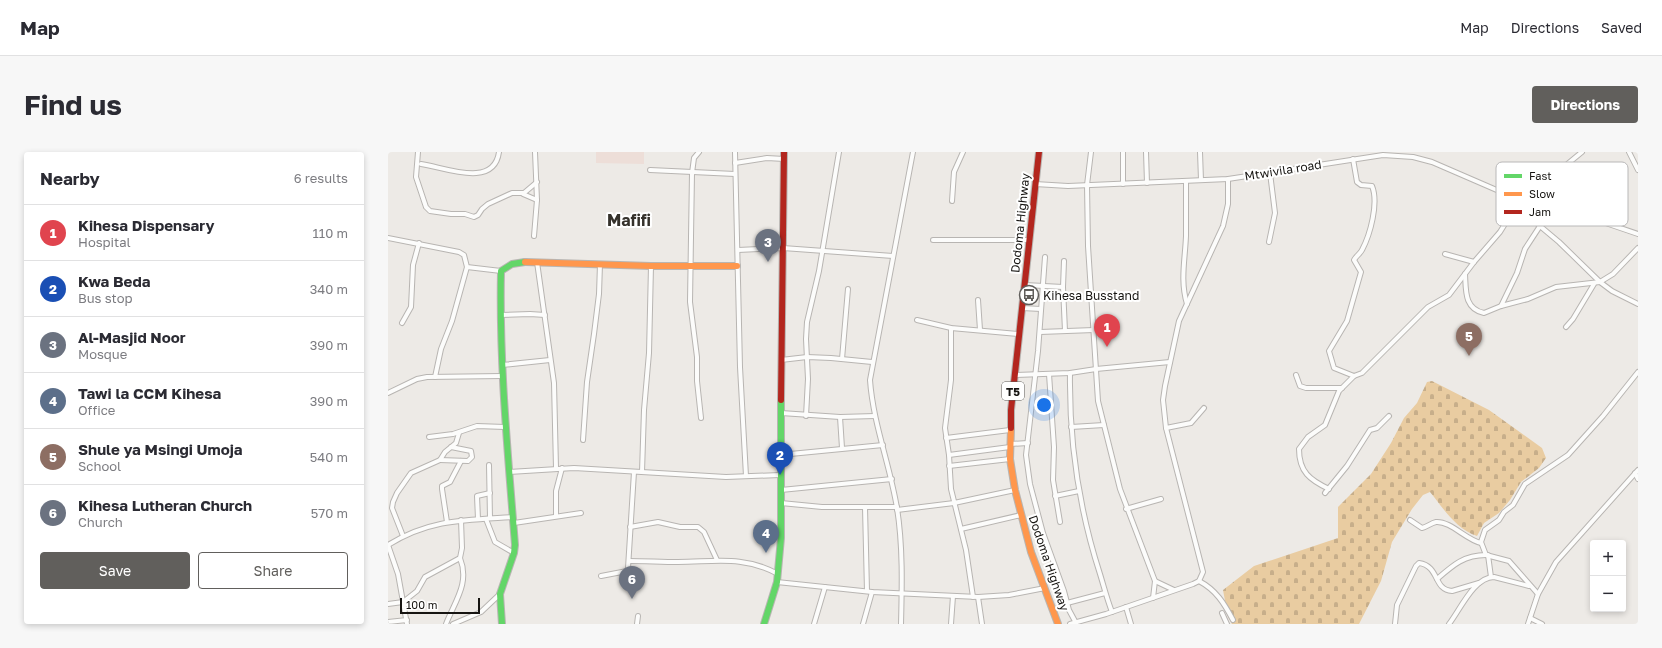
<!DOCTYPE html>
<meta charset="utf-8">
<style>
:root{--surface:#fff;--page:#f7f7f7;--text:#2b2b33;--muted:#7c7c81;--line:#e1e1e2;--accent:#615f5c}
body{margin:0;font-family:"Golos Text",sans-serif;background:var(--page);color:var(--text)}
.controls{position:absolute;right:12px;bottom:12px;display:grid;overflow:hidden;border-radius:4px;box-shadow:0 2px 6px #0003}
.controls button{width:36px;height:36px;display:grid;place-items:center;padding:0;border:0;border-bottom:1px solid var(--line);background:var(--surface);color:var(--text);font:20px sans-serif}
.scale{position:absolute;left:12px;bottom:10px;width:80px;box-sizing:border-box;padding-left:4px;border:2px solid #161411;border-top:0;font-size:11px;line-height:14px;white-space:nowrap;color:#161411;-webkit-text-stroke:3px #fff;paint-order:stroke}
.you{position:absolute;left:656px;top:253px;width:14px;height:14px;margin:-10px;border:3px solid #fff;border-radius:50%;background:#1a73e8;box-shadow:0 0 0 6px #1a73e833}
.badge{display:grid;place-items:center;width:26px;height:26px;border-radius:50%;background:var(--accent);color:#fff;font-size:13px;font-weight:700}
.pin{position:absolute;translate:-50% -33px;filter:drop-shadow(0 1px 2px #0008)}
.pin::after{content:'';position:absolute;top:21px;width:14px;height:12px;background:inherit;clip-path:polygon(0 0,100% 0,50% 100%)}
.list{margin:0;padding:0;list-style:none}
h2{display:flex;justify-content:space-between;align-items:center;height:52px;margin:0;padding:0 16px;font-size:17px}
h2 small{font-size:13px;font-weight:400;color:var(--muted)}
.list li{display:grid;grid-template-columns:26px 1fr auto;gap:12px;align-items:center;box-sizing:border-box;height:56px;padding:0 16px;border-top:1px solid var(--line)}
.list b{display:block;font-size:15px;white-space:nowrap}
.list p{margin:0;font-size:13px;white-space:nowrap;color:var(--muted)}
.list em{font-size:13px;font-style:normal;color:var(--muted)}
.actions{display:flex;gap:8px;padding:12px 16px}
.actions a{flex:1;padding:9px 0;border:1px solid var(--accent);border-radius:4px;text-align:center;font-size:14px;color:var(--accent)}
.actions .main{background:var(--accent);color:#fff}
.map{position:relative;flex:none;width:1250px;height:472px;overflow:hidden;border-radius:4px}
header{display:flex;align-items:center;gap:24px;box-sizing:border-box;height:56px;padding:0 20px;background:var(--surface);border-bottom:1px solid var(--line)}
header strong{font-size:19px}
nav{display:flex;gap:22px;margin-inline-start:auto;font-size:14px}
.intro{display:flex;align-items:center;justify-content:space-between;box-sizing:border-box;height:96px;padding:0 24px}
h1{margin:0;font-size:28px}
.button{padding:10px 18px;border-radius:4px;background:var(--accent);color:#fff;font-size:14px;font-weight:700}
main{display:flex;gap:24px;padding:0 24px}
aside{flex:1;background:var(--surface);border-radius:4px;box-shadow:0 2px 6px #0003}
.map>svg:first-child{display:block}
</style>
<header>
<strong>Map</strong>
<nav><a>Map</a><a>Directions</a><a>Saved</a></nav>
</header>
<div class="intro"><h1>Find us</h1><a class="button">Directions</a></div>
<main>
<aside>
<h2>Nearby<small>6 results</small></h2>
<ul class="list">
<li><span class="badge" style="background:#e0444e">1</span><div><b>Kihesa Dispensary</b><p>Hospital</p></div><em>110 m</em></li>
<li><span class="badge" style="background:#1a4fb4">2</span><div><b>Kwa Beda</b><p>Bus stop</p></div><em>340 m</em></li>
<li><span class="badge" style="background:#6b7280">3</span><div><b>Al-Masjid Noor</b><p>Mosque</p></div><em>390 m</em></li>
<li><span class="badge" style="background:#5c6f8a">4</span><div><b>Tawi la CCM Kihesa</b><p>Office</p></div><em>390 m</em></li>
<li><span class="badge" style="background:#8d6e63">5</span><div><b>Shule ya Msingi Umoja</b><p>School</p></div><em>540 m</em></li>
<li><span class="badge" style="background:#6b7280">6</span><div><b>Kihesa Lutheran Church</b><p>Church</p></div><em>570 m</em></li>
</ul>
<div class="actions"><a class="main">Save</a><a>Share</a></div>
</aside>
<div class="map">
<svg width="1250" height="472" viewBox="0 0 1250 472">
<defs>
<pattern id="cemetery-stones" width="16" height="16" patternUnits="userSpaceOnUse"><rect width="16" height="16" fill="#e9cca1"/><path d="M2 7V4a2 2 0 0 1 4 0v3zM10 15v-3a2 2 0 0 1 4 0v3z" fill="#c7ae8a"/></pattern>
</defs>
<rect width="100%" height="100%" fill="#edeae6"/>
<path fill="#edded8" d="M208,0h48v12l-48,-1z"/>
<path fill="url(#cemetery-stones)" d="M1044,229l57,29 53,38 4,10 -7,10 -18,14 -11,18 -11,13 -15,10 -7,13c-21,-7 -34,-28 -47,-44l-7,3 -11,14 -20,33 -11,39 -22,43h-127l-4,-7 -5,-27 31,-24 84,-28v-31l33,-33 20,-31 13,-25 13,-15 10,-21z"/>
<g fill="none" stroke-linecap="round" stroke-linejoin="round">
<defs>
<g id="street">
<path d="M30,0l-2,25 10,30 4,4 21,3h14l9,3 4,-2 4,-6 6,-5 24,-11h12l13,-11"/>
<path d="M311,0l-5,6 -2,15 -2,129 7,55v24l4,37"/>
<path d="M347,0l5,215 6,109"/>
<path d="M703,0l-4,33 1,61 10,155 22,88 35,92 -2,17"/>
<path d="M735,0v32"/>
<path d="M758,0l1,31"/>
<path d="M812,0l1,28"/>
<path d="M1241,0l9,18"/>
<path d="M965,7l4,23 4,3 11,1c7,17 -2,49 -10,64 -2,4 -6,6 -8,10l7,12 -14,49 -18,30 5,17 20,8 8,-3 66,-66 21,-12 25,-33 26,-30 13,-21 6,-17"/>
<path d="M347,11l32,-5 17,1"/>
<path d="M33,12c23,3 73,25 78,-12"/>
<path d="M262,18l85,4"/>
<path d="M798,29c0,18 0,37 0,55 -1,24 -6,45 1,68"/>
<path d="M647,32l33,2 160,-7 155,-24 30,2 19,5 67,29 20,3 12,-4 23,-15 28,-23"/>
<path d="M1143,38l14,22 3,2 43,4 47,16"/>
<path d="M135,42l14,6"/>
<path d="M564,49l2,-29 9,-20"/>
<path d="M1127,53l44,37 41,40 12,9 26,13"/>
<path d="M1133,57l13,3h11"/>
<path d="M146,84l3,-36 -2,-48"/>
<path d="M0,86l71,14 5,3 3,12 34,4"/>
<path d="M545,88h95"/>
<path d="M881,90l6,-29 -5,-40"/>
<path d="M350,98l45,-2 110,8"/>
<path d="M1057,102l29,8"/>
<path d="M657,105l-7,94 -12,104 4,29 13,49 21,58 5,19 7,13"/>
<path d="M676,109l-1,26 2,44"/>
<path d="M149,110l17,121 2,85"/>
<path d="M1077,122c1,16 -1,35 19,39l17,-7 27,-7 28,-12 44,-5 13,-8 25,-26"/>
<path d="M637,133l38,2"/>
<path d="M590,148l2,30"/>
<path d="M1113,154l16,-33 8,-24 15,-23"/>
<path d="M634,156l19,1"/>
<path d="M112,163l30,-1 15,1"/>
<path d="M529,168l34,8 67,6"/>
<path d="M14,171l9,-16 2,-42 6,-22"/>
<path d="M1178,175l7,-8 21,-35"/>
<path d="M563,176v52l-6,48 4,27 2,34 15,61 7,47"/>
<path d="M652,180l54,-2"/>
<path d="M454,207l6,-70"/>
<path d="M393,208l26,-3 24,1 41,4"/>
<path d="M114,213l48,-5"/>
<path d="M682,221c-1,68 9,136 30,201 4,13 7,25 12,38"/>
<path d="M661,222l5,73 -1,33 7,42"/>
<path d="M627,223l55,-2 26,-4 74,-7"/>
<path d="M908,223l4,11 6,2h36"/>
<path d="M47,225l6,-28 11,-28 15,-54"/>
<path d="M0,241l29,-14 10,-2 75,-1"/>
<path d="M393,261l59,4 35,-1"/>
<path d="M418,264l2,-37 -2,-40 1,-17 12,-51 20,-119"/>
<path d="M452,265l2,31"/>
<path d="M683,275l33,-2"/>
<path d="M778,276l25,-5 13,-15"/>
<path d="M41,285l24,-3 24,-8 28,1"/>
<path d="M558,286l64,-8"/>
<path d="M195,288l4,-58 7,-48 5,-40 1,-30"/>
<path d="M622,292l18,-1"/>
<path d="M392,303l103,-10"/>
<path d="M561,303l61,-8"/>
<path d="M52,308l28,1 4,-4 -1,-6 -20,-4"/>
<path d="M101,313l1,53"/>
<path d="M561,314l61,-7"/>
<path d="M121,320l65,-4 152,9 54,-2"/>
<path d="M254,320l2,-62 5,-57 2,-87"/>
<path d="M1247,321l3,6"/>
<path d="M941,337c-19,-9 -30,-17 -30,-40l9,-12 17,-12 14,-34 15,-15"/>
<path d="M393,338l111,-11"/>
<path d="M937,341l22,-27 23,-36 7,-2 12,-12"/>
<path d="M667,344l24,-5"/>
<path d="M393,351l41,4h75"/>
<path d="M477,355l2,84"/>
<path d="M738,357l35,-10"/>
<path d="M509,358l57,-7 61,-13"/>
<path d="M168,364v-25l6,-23"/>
<path d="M90,367l-1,-23 13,-3"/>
<path d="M98,367l9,23 19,11"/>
<path d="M1022,368l12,8c5,-1 9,-5 14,-6 15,-1 30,18 45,21"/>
<path d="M59,370l-5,-33v-3l8,-4 11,-21"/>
<path d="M126,371l67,-10"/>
<path d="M242,375l28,-5 22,5h18l6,5 13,28"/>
<path d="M573,377l60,-14"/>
<path d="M15,384l-11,-28 1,-6 4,-9 14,-20 29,-13 5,-8 11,-9 3,-10"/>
<path d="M0,393c42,-26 77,-25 125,-28"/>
<path d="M0,393l10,29 9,50"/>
<path d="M1100,403l3,22"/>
<path d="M241,409c16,0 33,1 49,1 36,0 66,-7 100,12"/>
<path d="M213,424l26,-5 1,-3 6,-96"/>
<path d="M1049,427c16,-14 27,-24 49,-24"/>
<path d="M767,429l19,9"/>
<path d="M811,429c17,9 25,22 34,39"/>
<path d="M389,430l95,10 106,5 31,-2 36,-7"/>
<path d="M1150,442l-29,-33 -23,-6 -5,-13 4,-12 14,-10 5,-8 9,-7 12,-21 43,-29 35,-39 35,-44"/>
<path d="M590,445l4,27"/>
<path d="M679,451l38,-10"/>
<path d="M0,452l15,-2 14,-11 8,-14 35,-19 2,-10 -1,-28"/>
<path d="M738,455l5,17"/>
<path d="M834,461l5,11"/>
<path d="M1142,466l12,6"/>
<path d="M0,470l19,-2"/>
<path d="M58,472c9,-23 24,-41 14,-66"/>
<path d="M65,472l28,-12 19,-18"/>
<path d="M249,472l1,-8"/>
<path d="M426,472l11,-37"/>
<path d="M475,472l9,-32"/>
<path d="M513,472c1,-38 2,-78 -4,-116 -7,-43 -24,-85 -27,-128l43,-228"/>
<path d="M563,472l2,-28"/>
<path d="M682,472l36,-10 87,-30 6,-3 4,-9 -37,-144 -3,-28 2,-14 14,-65 44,-95 5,-22v-25"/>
<path d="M1007,472l2,-19 19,-39 3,-3c21,3 14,27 33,28l27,-8"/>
<path d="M1061,472c11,-14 25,-47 45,-47l35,9"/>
<path d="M1140,472l10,-30 18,-32 82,-92"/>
</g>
<g id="fast">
<path d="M114,472l-2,-30 14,-41 1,-8c-7,-91 -16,-182 -14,-274l11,-7 13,-2"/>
<path d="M376,472l13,-42 4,-44v-138"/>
</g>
<g id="slow">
<path d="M137,110l126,4h86"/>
<path d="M623,276l-1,31 5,31 16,62 27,72"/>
</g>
<g id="jam">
<path d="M393,248l3,-248"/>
<path d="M623,276v-18l28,-258"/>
</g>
</defs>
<use href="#street" stroke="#b8b5b2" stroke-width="6"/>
<use href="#fast" stroke="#b8b5b2" stroke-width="8"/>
<use href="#slow" stroke="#b8b5b2" stroke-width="8"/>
<use href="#jam" stroke="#b8b5b2" stroke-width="8"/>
<use href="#street" stroke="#fcfcfb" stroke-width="4"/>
<use href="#fast" stroke="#63d668" stroke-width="6"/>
<use href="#slow" stroke="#ff974d" stroke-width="6"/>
<use href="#jam" stroke="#b3261e" stroke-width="6"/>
</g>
<defs>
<symbol id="bus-ring" viewBox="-11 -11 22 22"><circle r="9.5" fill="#fff" stroke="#615f5c" stroke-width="1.5"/><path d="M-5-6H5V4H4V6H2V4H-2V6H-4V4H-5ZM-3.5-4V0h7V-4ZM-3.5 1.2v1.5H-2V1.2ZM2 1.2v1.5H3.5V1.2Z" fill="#615f5c"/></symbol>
</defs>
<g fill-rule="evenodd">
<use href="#bus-ring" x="630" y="132" width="22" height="22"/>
</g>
<g text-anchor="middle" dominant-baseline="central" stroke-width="4" stroke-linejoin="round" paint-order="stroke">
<rect fill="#fff" stroke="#5c5a58" stroke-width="1" x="614" y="230" width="22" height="18" rx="3"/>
<g font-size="11" font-weight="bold" fill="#161411">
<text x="625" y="239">T5</text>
</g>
<g font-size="12" fill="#161411" stroke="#fff">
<text transform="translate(895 18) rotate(-9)">Mtwivila road</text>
<text transform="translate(632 71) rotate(-84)">Dodoma Highway</text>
<text transform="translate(661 411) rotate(71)">Dodoma Highway</text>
</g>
<g font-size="12" fill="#161411" stroke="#fff" text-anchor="start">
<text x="655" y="143">Kihesa Busstand</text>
</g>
<g font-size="16" font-weight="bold" fill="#35312b" stroke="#fff">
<text x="241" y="68">Mafifi</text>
</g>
</g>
<rect x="1108" y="10" width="132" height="64" rx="6" fill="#fff" stroke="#b9b8b8" stroke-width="1"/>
<rect x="1116" y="22" width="18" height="4" fill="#63d668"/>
<rect x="1116" y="40" width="18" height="4" fill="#ff974d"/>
<rect x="1116" y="58" width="18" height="4" fill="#b3261e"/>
<g font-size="11" fill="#161411">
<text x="1141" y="28">Fast</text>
<text x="1141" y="46">Slow</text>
<text x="1141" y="64">Jam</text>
</g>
</svg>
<div class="controls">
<button>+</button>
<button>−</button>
</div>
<div class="scale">100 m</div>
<div class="you"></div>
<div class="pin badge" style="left:719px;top:195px;background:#e0444e">1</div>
<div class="pin badge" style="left:392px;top:323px;background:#1a4fb4">2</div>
<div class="pin badge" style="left:380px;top:110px;background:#6b7280">3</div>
<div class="pin badge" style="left:378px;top:401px;background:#5c6f8a">4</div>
<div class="pin badge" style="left:1081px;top:204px;background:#8d6e63">5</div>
<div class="pin badge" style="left:244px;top:447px;background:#6b7280">6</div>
</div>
</main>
